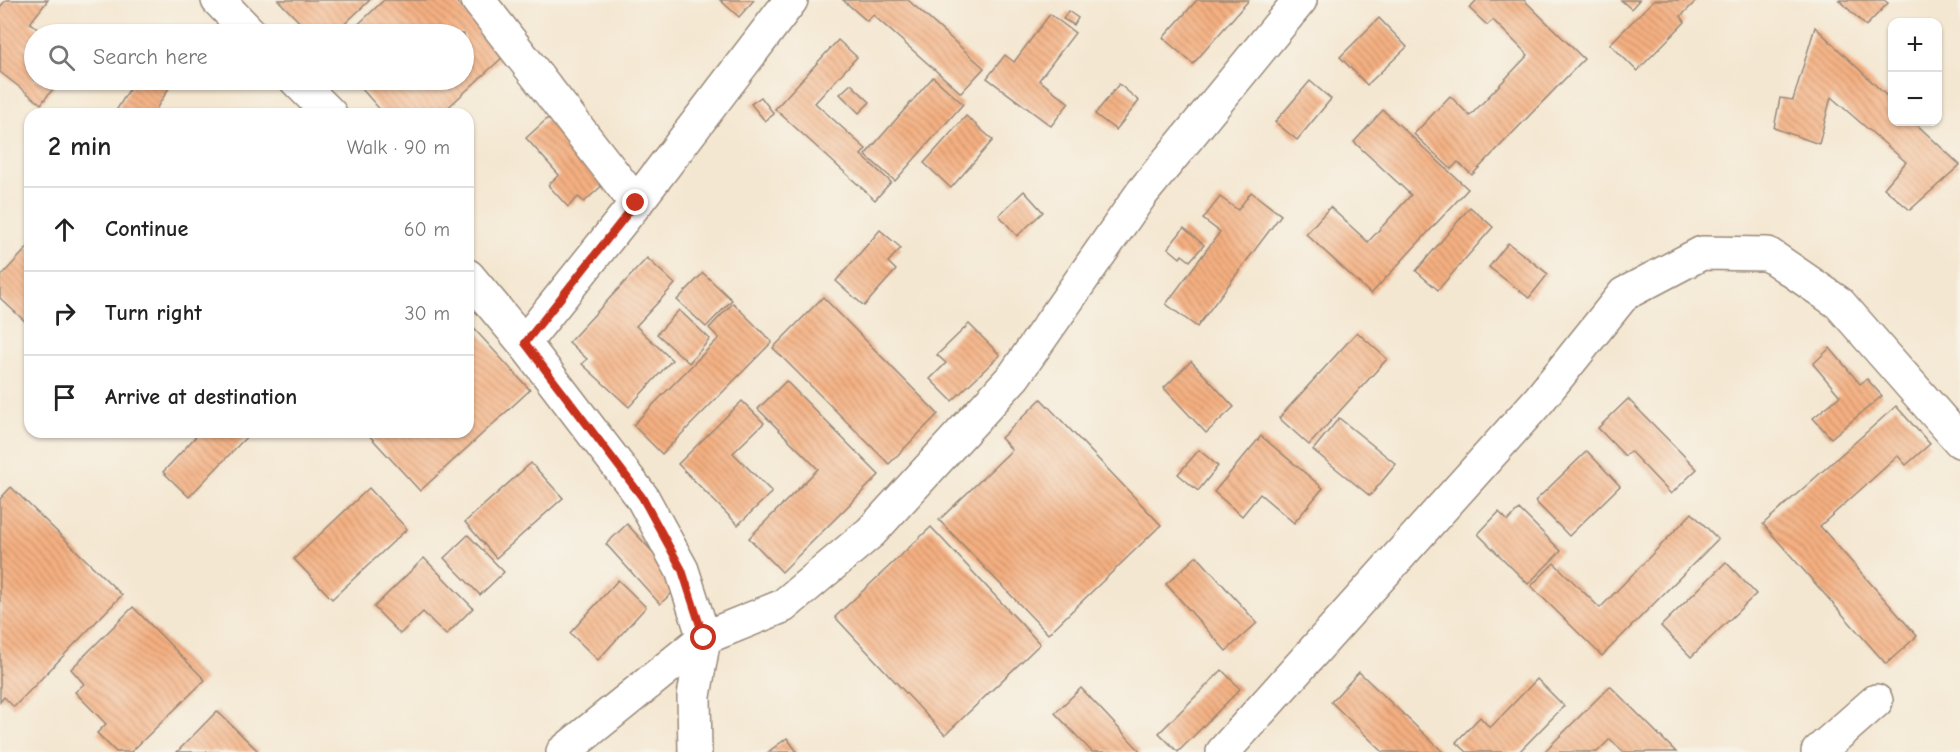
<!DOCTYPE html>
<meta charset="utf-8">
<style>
:root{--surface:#fff;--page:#f2f2f2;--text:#222;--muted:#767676;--line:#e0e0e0}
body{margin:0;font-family:"Comic Neue",sans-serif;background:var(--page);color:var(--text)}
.controls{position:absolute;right:18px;top:18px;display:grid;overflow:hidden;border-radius:12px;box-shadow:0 2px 4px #0004}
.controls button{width:54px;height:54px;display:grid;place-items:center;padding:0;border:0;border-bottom:2px solid var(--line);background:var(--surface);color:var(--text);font:30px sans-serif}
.stop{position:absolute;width:18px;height:18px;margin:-14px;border:4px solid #c8321e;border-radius:50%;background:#fff}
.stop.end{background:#c8321e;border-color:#fff;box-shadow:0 2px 6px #0008}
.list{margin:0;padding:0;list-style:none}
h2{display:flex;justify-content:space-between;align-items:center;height:78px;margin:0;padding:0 24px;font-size:26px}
h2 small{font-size:20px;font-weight:400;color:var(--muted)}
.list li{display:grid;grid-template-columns:39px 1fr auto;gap:18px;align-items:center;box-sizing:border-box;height:84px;padding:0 24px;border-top:2px solid var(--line)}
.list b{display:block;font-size:22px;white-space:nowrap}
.list em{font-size:20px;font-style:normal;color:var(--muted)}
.icon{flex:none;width:33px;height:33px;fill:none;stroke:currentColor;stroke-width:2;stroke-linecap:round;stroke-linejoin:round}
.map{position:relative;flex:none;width:1960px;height:752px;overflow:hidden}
.search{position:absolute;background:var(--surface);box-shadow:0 2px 4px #0004;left:24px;top:24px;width:450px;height:66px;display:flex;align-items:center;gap:15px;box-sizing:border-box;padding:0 21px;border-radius:33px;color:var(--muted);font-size:22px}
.panel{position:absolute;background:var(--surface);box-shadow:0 2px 4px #0004;left:24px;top:108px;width:450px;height:330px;border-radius:18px}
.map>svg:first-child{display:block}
</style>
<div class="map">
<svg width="1960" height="752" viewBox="0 0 1960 752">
<defs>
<pattern id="building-back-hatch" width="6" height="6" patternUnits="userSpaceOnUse" patternTransform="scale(1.5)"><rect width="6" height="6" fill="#f5b081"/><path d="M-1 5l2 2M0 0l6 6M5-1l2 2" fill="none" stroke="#c88f69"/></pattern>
</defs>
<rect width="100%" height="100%" fill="#f7f3e8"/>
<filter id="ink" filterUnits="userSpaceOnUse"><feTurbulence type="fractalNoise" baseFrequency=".0167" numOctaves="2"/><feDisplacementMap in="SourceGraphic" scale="12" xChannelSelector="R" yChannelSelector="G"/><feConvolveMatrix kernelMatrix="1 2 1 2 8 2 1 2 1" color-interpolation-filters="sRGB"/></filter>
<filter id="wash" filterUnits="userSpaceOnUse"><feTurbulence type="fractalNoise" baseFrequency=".008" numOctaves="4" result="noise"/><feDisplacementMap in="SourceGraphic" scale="24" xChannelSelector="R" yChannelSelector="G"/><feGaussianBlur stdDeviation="1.35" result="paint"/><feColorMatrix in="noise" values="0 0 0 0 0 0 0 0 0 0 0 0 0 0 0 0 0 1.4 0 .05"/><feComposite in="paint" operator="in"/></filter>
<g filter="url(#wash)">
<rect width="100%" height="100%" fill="#f4e7d1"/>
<g id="blocks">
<g fill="url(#building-back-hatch)">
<path d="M6,0h42l-18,23 9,7 -14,18 9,7v25h26l-19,24 -41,-32v-65z"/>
<path d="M278,0h92l-36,34h-23z"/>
<path d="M384,0h71l50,55 -64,59h-57l-30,-34h110v-46h-116z"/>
<path d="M720,0h34l-15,17z"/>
<path d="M843,0h65l76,68 -23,25 -88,-78 -6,6z"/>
<path d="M1197,0h52l-56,64 -30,-26z"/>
<path d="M1477,0h47l60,59 -112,116 -14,-13 -7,7 -37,-35 36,-38 20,20 58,-61 -35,-35 -6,5 -18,-17z"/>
<path d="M1621,0h18l-8,9z"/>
<path d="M1654,0h43l-16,16 4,6 -48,49 -27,-27z"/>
<path d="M1839,0h45l4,3 -22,23z"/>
<path d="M1068,11l10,7 -4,7 -11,-6z"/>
<path d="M1050,14l25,19 -36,47 30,23 -18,23 -64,-48 18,-23 9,7z"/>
<path d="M1379,18l28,29 -40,38 -27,-28z"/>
<path d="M1815,27l77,74v21h22l46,43 -50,45 -26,-22 22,-26 -75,-65 -12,47 -45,-16 6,-30 13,2z"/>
<path d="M838,40l19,17 -42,46 51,46 -5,6 30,27 -16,18 -100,-91z"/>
<path d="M933,77l30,27 -68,77 -30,-26z"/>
<path d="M135,80h39l-21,34h-39z"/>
<path d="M1310,81l21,18 -34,41 -22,-18z"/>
<path d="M851,84l19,18 -11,11 -19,-19z"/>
<path d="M1119,84l20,17 -23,29 -21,-16z"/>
<path d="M761,97l13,17 -9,7 -14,-17z"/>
<path d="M1383,110l85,79 -97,105 -65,-60 24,-27 38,35 43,-47 -57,-53z"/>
<path d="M966,116l27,24 -42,48 -27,-25z"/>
<path d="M548,118l58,64 -22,20 -6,-5 -10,10 -20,-22 11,-10 -33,-37z"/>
<path d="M1024,191l19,21 -26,24 -18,-21z"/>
<path d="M1251,192l30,23 -84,112 -31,-23 54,-72 -17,-13 17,-22 18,13z"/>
<path d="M1470,207l23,20 -55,63 -22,-19z"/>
<path d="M1184,228l20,17 -14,16 -8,-6 -2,3 -12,-10z"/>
<path d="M880,230l21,18 -13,14 8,8 -32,36 -28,-25z"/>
<path d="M1508,243l40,31 -19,24 -40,-31z"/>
<path d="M30,245v81l-30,-28v-21z"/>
<path d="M647,258l28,26 -39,42 36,34 -43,47 -47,-43 5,-5 -18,-17z"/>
<path d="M703,273l29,27 -26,27 -29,-27z"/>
<path d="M823,297l115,117 -49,50 -116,-116z"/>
<path d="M733,303l39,39 -110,112 -29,-29 86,-87 -10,-10z"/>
<path d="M679,310l31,29 -21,24 -32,-29z"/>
<path d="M468,322l62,68 -110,101 -54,-59h49l2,2 2,-2h49z"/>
<path d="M969,324l31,31 -48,46 -22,-22 16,-16 -9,-8z"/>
<path d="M1357,332l30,27 -78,86 -30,-27z"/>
<path d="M1830,348l30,36 7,-5 15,17 -51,42 -18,-20 27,-22 -27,-32z"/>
<path d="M1191,361l43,46 -28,26 -42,-45z"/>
<path d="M786,381l93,94 -97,97 -33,-34 69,-69 -60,-60z"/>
<path d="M1041,399l120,126 -113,109 -109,-114 73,-70 -11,-12z"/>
<path d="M1628,399l69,70 -26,25 -41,-43 -5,5 -27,-28z"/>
<path d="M742,401l22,22 -31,30 39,39 -34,33 -60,-61z"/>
<path d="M1896,406l34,38 -24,21 -8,-9 -78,70 97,110 -31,28 -123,-140z"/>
<path d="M1339,418l57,46 -26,32 -57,-46z"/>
<path d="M200,432h51l-62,65 -26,-25z"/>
<path d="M1261,436l62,52 -29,35 -34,-29 -18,22 -28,-24z"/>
<path d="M1199,450l19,16 -20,25 -20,-17z"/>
<path d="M1587,451l33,35 -51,50 -34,-35z"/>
<path d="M531,463l32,35 -67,60 -31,-36z"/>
<path d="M11,487l111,108 -108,112 -10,-10 -4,5v-203z"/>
<path d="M369,488l38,41 -75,70 -38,-40z"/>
<path d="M1519,509l42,42 -33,33 -50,-50 21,-22 9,9z"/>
<path d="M1692,513l26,26 -116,117 -71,-70 23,-23 46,45z"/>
<path d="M627,524l55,60 -22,20 -54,-60z"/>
<path d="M931,527l109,117 -95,91 -110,-118z"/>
<path d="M468,535l36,37 -24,23 -36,-37z"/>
<path d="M1197,556l60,67 -31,28 -60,-67z"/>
<path d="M424,558l49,50 -27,27 -23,-23 -23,22 -26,-27z"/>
<path d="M1726,562l30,32 -65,63 -30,-31z"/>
<path d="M618,580l28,27 -48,53 -28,-27z"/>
<path d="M133,607l72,73 -74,72h-15l-19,-19 9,-9 -31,-32 9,-8 -13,-15z"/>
<path d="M1222,670l18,19 -62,63 -19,-19z"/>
<path d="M1359,672l84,80h-60l-52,-50z"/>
<path d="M1537,679l27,27 -45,46h-52l-11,-10 24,-25 10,11z"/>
<path d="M1610,686l66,66h-53l-13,-13 -13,13h-53z"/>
<path d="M1081,688l60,64h-49l-37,-39z"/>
<path d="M217,711l42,41h-82z"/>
<path d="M787,738l10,14h-29z"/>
</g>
</g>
</g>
<g filter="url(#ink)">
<use href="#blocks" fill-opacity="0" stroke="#988878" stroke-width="1.5"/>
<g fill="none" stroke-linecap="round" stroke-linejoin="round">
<defs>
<g id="street">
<path d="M218,0l33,34"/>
<path d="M478,0l158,203"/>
<path d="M296,80l34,34"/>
<path d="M468,276l56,67 118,154 40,73 22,68 -10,58 1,56"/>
<path d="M524,343l112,-140 155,-203"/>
<path d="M563,752l141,-114 79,-32 88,-74 143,-156 128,-183 158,-193"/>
<path d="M1223,752l316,-352 85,-106 78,-41 66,1 71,49 121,138"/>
<path d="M1818,752l58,-51"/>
</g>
</defs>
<use href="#street" stroke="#988878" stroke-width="36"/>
<use href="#street" stroke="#fff" stroke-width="33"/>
</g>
</g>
<g fill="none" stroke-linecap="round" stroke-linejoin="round" filter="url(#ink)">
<path stroke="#c8321e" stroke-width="8" d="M636,203l-111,140 117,154 40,73 22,68"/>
</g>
</svg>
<div class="controls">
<button>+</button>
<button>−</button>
</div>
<div class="stop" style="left:704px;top:638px"></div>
<div class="stop end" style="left:636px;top:203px"></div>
<div class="search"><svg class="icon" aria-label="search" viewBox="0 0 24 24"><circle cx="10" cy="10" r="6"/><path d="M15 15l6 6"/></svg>Search here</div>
<section class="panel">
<h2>2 min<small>Walk · 90 m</small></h2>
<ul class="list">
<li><svg class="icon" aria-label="ahead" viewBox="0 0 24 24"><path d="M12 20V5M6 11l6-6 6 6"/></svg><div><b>Continue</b></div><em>60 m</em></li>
<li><svg class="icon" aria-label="right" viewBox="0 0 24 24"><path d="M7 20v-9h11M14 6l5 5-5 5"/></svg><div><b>Turn right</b></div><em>30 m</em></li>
<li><svg class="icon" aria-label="arrive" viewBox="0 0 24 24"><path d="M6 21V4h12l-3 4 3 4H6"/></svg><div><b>Arrive at destination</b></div></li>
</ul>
</section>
</div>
